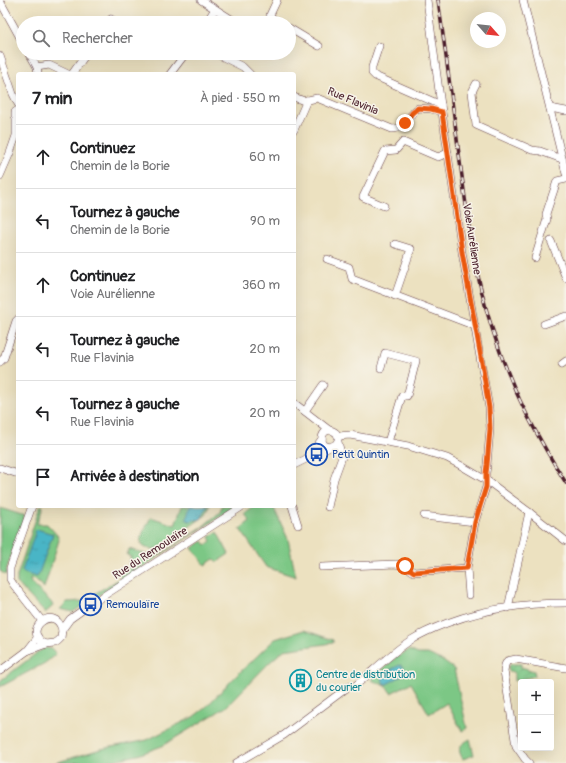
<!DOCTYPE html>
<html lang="fr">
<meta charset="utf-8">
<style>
:root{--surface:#fff;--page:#f2f2f2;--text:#202124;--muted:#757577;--line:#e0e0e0}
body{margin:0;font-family:Pangolin,sans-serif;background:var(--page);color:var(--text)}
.controls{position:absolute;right:12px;bottom:12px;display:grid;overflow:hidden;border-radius:4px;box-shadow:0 4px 16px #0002}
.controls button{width:36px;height:36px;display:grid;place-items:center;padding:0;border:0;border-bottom:1px solid var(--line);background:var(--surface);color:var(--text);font:20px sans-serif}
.compass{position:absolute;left:470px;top:12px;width:36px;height:36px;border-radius:50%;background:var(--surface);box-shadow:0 4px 16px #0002;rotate:117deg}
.stop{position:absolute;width:12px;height:12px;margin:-9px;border:3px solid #ea580c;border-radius:50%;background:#fff}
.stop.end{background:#ea580c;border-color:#fff;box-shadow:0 1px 4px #0008}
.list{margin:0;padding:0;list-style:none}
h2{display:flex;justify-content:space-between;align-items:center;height:52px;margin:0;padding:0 16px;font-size:17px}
h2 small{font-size:13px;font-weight:400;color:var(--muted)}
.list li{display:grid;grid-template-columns:26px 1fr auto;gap:12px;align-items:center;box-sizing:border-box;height:64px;padding:0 16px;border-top:1px solid var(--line)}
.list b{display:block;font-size:15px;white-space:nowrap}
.list p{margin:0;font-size:13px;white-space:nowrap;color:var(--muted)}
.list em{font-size:13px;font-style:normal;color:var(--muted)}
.icon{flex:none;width:22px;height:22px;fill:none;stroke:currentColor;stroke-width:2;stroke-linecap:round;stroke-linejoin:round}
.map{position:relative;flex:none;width:566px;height:763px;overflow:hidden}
.search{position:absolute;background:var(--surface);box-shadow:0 4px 16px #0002;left:16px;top:16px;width:280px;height:44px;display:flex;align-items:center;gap:10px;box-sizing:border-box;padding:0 14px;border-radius:22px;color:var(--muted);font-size:15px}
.panel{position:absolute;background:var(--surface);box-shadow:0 4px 16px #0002;left:16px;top:72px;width:280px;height:436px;border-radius:4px}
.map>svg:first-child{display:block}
</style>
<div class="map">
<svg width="566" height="763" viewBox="0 0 566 763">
<defs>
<pattern id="garden-furrows" width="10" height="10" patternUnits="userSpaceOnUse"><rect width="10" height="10" fill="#7bc785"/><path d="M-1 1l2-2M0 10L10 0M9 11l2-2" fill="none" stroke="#6caa73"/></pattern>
<pattern id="water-ripples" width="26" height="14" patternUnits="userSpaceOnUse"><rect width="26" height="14" fill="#49b5c6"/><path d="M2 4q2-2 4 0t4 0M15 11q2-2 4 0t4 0" fill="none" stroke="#3f93a1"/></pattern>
</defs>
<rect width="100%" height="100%" fill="#f7f3e8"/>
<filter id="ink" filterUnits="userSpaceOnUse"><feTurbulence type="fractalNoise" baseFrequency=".025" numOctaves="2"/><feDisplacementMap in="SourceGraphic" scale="8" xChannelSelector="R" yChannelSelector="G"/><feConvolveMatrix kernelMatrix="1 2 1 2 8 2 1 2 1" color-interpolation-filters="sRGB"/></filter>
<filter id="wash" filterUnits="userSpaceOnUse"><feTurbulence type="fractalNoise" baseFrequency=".012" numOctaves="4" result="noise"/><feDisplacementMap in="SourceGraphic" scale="16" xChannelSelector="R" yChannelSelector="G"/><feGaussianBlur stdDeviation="0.9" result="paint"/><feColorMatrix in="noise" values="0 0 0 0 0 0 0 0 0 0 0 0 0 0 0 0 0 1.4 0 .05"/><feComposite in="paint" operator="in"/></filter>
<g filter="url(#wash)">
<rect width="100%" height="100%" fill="#ece1c0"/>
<g fill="#7bc785" stroke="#627358">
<path d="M40,506h3l-6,18h10l10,11 2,5 -15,48 -9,-8 -5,-1 1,4 20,19 2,4 -8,7 -28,-30v-7z"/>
<path d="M182,506h28l-4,9 -48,34c-28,2 -15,-17 -7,-32l24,8z"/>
<path d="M222,506h14l-163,106 -13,-3 7,-7 15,-1 39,-23 -2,-3 3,-5 5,1 4,-14 -4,-2 2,-6 19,6h11l43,-28 18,-15z"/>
<path d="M255,506h18l15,33 8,38 -30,-10 -26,-38 10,-8 -5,-7z"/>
<path d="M0,508l25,8 -18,52 -1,7 -6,-4z"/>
<path d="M217,532l12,22 -12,8 -3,-3 -9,6 -13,-17 11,-7 3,4 5,-4 -2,-4z"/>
<path d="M304,630l29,10v3l-49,7 -14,12 -44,45 -64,39 -24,9 -32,7 -51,1 46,-14 46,-9 46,-23 12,-9 31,-32 39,-37z"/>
<path d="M45,648l7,1 4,5 -11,9 -45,24v-6l38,-29z"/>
<path d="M409,650l9,4h10l15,7 11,8 13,59 -5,3 -15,-28 -18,11 -18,-31 -20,10 -5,-7 -15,-6 24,-22z"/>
<path d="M470,739l4,16 -11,4c-7,-11 -3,-14 7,-20z"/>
</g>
<path fill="url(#garden-furrows)" stroke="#627358" d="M511,664h10v3l13,4 1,5 -21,5v-9l-5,-1 -1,-2 1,-3z"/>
<g fill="url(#water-ripples)" stroke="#4a6a78">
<path d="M190,506h18l-7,13 -12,2 -3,-2z"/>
<path d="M37,529l16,5 -15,42 -2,1 -12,-4 -2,-2 14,-41z"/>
<path d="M400,665c3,1 6,6 5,9l-18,10h-3l-3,-8 3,-3z"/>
</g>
</g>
<g filter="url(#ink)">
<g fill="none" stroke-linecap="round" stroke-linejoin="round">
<defs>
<g id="minor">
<path d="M201,0l30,19"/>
<path d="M277,0l-7,15v2l10,6"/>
<path d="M427,0l12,91 23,161 19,111 8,45 1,21 -3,36 -1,8v14l-11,35 -8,46 2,27"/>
<path d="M523,0l43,174"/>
<path d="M0,1l23,42"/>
<path d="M108,23l3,-4 6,4"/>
<path d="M206,23l9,-14"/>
<path d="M289,28l30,18"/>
<path d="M379,46l-7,21v6l3,3 66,29"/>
<path d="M29,53l8,14 1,7"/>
<path d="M215,53l28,14 7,7"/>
<path d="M0,56l13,38 5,10"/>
<path d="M37,67l12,-2 19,9"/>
<path d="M72,74l15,-21"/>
<path d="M170,74l16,-21"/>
<path d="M476,84l-4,8 4,33 56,25 8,1 22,8"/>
<path d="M294,97l10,4 13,-3 75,31c13,0 13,-9 21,-16 1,-2 3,-3 5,-5l13,1 11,3"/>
<path d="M550,108l16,3"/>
<path d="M18,110l-3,2v4l3,5"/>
<path d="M294,130l13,-30"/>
<path d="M16,133v-13"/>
<path d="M0,176l10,-23 8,-23"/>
<path d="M384,206l-21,-9 22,-46 11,-1 7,-8 35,15 10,-4"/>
<path d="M551,241l15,37"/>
<path d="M395,244l16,5 -16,47"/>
<path d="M535,258l12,-39 -1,-5 11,-33 9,-2"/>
<path d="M327,259l22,8 3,12 123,47"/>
<path d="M544,324l22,-8"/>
<path d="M0,362l4,-4 12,-37 2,-2"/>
<path d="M562,364l4,-3"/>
<path d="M381,368l4,-15 31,8 -9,35h-5l-14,46"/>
<path d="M294,403l35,27"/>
<path d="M305,411l18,-26"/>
<path d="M338,436l12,-1 58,11 39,12 13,7 29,17 40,30 37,29"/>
<path d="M308,457l14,-18"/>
<path d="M294,465l42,-21c5,-7 1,-13 -7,-14 -7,2 -9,9 -5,15l6,2"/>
<path d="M0,468l18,6"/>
<path d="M32,506l-22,62v11l3,5 29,37"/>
<path d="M292,506l6,19"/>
<path d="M328,507l6,-28 8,-22 -4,-15"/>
<path d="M424,516l51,6"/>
<path d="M322,567l74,-3 9,2 9,6 53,-4"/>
<path d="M508,608l21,-96"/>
<path d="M46,644c-27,-12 9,-42 16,-14"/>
<path d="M27,651l19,-7 9,-1 3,-2 3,-3 1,-8 8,-11 21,-15 152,-98"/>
<path d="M0,671l27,-20 11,-14"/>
<path d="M236,763l48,-28 64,-48 7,-1c18,-15 36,-33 56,-46 11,-7 23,-12 36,-17 38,-14 78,-20 119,-20"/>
<path d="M529,763l-4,-4 -9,-13 -12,-75 1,-6 2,-4 9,-2 50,9"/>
</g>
</defs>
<use href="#minor" stroke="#623c41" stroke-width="8"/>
<use href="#minor" stroke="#fff" stroke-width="7"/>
<defs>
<path id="rail" d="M438,0c8,54 15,108 22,162 8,56 14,112 32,166 9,29 21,59 35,87 12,23 25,46 39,68"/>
</defs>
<use href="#rail" stroke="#4a1f2b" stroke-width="3.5"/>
<use href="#rail" stroke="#f7f3e8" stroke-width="2" stroke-dasharray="6" stroke-linecap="butt"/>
</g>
</g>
<g fill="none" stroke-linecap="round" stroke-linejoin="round" filter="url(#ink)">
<path stroke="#ea580c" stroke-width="5" d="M405,566l9,6 53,-4 8,-46 11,-35v-14l1,-8 3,-36 -1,-21 -7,-45 -20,-111 -20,-140 -11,-3 -13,-1 -6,5 -7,10"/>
</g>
<defs>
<symbol id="bus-ring" viewBox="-11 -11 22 22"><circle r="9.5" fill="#f7f3e8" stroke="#1a4fb4" stroke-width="1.5"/><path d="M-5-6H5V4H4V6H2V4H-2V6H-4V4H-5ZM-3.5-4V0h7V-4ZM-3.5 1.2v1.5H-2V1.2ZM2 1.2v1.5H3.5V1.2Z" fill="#1a4fb4"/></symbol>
<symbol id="building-ring" viewBox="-11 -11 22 22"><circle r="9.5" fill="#f7f3e8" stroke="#0f9aa8" stroke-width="1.5"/><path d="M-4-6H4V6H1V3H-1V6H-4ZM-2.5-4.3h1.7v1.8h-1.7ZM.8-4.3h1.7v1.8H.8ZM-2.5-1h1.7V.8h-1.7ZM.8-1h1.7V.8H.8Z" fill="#0f9aa8"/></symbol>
</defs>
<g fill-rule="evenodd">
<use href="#bus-ring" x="304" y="442" width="25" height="25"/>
<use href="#bus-ring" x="78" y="592" width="25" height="25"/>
<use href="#building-ring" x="288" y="668" width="25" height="25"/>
</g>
<g text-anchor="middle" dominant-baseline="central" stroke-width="3" stroke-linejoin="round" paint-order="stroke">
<g font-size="11" fill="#4a1f2b" stroke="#f7f3e8">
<text transform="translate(353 101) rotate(23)">Rue Flavinia</text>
<text transform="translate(472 239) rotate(81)">Voie Aurélienne</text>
<text transform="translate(150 553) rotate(-33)">Rue du Remoulaïre</text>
</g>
<g font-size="11" fill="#164399" stroke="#f7f3e8" text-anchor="start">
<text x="332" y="454">Petit Quintin</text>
<text x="106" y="604">Remoulaïre</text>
</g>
<g font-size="11" fill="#0d838f" stroke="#f7f3e8" text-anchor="start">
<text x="316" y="674">Centre de distribution<tspan x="316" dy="13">du courier</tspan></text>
</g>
</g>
</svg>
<div class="controls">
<button>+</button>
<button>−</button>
</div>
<svg class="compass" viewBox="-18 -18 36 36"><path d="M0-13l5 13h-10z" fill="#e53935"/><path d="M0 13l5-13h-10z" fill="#757577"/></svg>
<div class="stop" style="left:405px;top:566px"></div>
<div class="stop end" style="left:405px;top:123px"></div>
<div class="search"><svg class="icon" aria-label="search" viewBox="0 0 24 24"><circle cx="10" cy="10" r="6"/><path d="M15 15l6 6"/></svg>Rechercher</div>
<section class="panel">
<h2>7 min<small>À pied · 550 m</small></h2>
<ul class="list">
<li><svg class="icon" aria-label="ahead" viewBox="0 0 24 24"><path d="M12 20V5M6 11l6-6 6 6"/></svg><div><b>Continuez</b><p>Chemin de la Borie</p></div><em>60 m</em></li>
<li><svg class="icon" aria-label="left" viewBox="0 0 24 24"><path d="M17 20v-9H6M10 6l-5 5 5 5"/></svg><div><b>Tournez à gauche</b><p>Chemin de la Borie</p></div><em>90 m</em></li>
<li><svg class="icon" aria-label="ahead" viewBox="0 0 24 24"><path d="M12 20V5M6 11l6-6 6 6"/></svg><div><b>Continuez</b><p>Voie Aurélienne</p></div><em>360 m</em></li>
<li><svg class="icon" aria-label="left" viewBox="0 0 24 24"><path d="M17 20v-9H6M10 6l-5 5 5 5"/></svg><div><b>Tournez à gauche</b><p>Rue Flavinia</p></div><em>20 m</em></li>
<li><svg class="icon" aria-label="left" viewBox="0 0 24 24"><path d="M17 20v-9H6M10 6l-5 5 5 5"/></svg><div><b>Tournez à gauche</b><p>Rue Flavinia</p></div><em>20 m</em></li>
<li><svg class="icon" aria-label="arrive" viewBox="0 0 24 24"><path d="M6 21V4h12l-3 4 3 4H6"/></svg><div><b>Arrivée à destination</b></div></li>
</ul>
</section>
</div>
